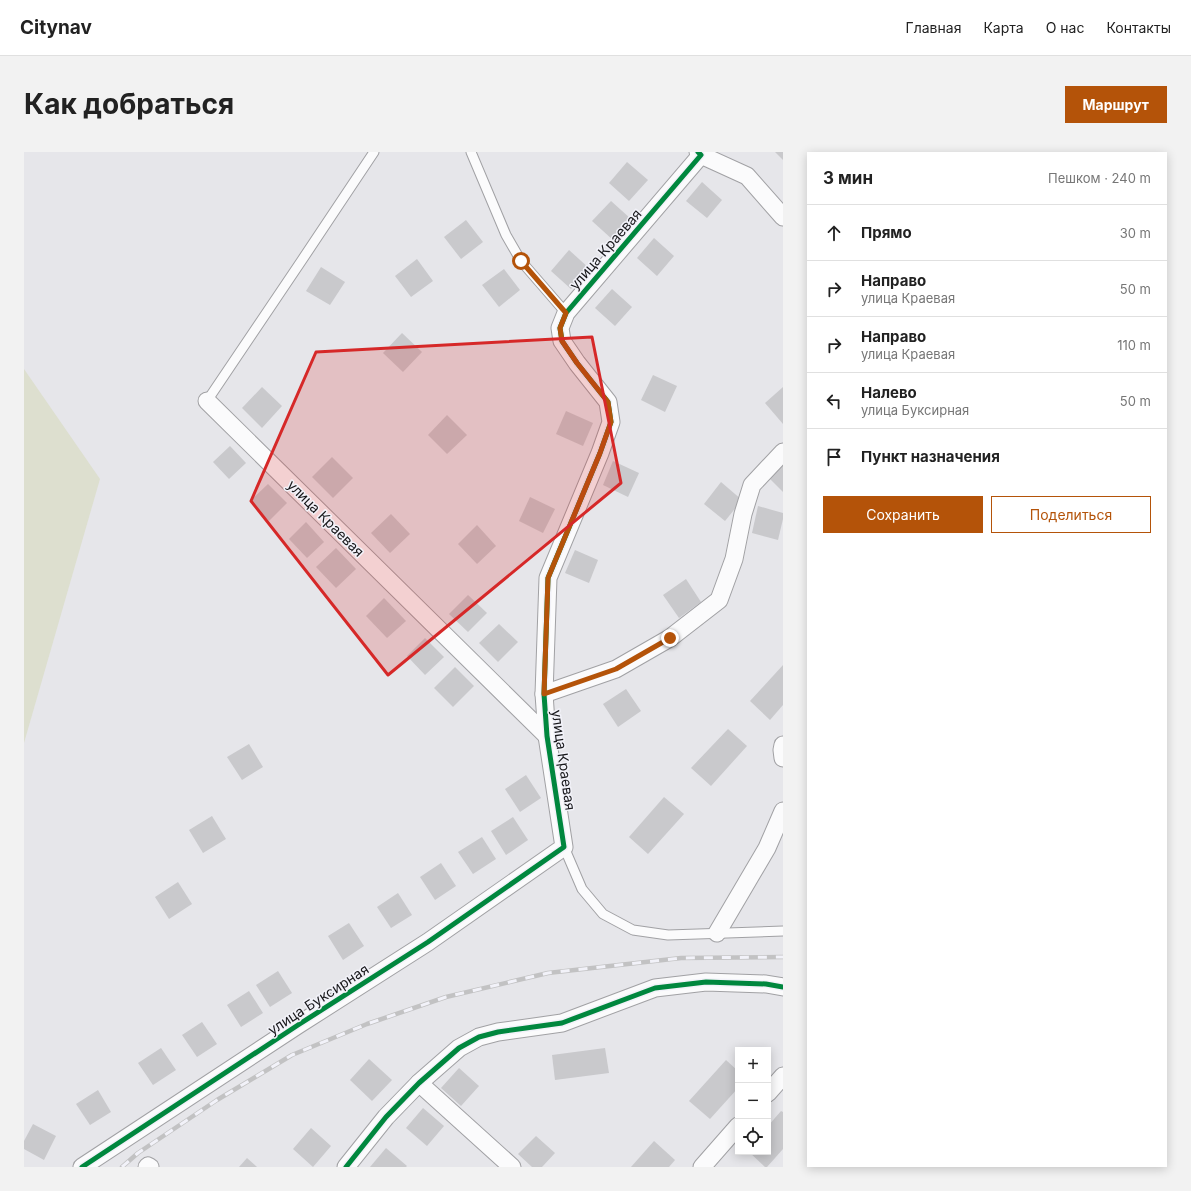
<!DOCTYPE html>
<html lang="ru">
<meta charset="utf-8">
<style>
:root{--surface:#fff;--page:#f2f2f2;--text:#222;--muted:#767676;--line:#e0e0e0;--accent:#b45309}
body{margin:0;font-family:Inter,sans-serif;background:var(--page);color:var(--text)}
.controls{position:absolute;right:12px;bottom:12px;display:grid;overflow:hidden;border-radius:0px;box-shadow:0 2px 10px #0003}
.controls button{width:36px;height:36px;display:grid;place-items:center;padding:0;border:0;border-bottom:1px solid var(--line);background:var(--surface);color:var(--text);font:20px sans-serif}
.stop{position:absolute;width:12px;height:12px;margin:-9px;border:3px solid #b45309;border-radius:50%;background:#fff}
.stop.end{background:#b45309;border-color:#fff;box-shadow:0 1px 4px #0008}
.list{margin:0;padding:0;list-style:none}
h2{display:flex;justify-content:space-between;align-items:center;height:52px;margin:0;padding:0 16px;font-size:17px}
h2 small{font-size:13px;font-weight:400;color:var(--muted)}
.list li{display:grid;grid-template-columns:26px 1fr auto;gap:12px;align-items:center;box-sizing:border-box;height:56px;padding:0 16px;border-top:1px solid var(--line)}
.list b{display:block;font-size:15px;white-space:nowrap}
.list p{margin:0;font-size:13px;white-space:nowrap;color:var(--muted)}
.list em{font-size:13px;font-style:normal;color:var(--muted)}
.actions{display:flex;gap:8px;padding:12px 16px}
.actions a{flex:1;padding:9px 0;border:1px solid var(--accent);border-radius:0px;text-align:center;font-size:14px;color:var(--accent)}
.actions .main{background:var(--accent);color:#fff}
.icon{flex:none;width:22px;height:22px;fill:none;stroke:currentColor;stroke-width:2;stroke-linecap:round;stroke-linejoin:round}
.map{position:relative;flex:none;width:759px;height:1015px;overflow:hidden;border-radius:0px}
header{display:flex;align-items:center;gap:24px;box-sizing:border-box;height:56px;padding:0 20px;background:var(--surface);border-bottom:1px solid var(--line)}
header strong{font-size:19px}
nav{display:flex;gap:22px;margin-inline-start:auto;font-size:14px}
.intro{display:flex;align-items:center;justify-content:space-between;box-sizing:border-box;height:96px;padding:0 24px}
h1{margin:0;font-size:28px}
.button{padding:10px 18px;border-radius:0px;background:var(--accent);color:#fff;font-size:14px;font-weight:700}
main{display:flex;gap:24px;padding:0 24px}
aside{flex:1;background:var(--surface);border-radius:0px;box-shadow:0 2px 10px #0003}
.map>svg:first-child{display:block}
</style>
<header>
<strong>Citynav</strong>
<nav><a>Главная</a><a>Карта</a><a>О нас</a><a>Контакты</a></nav>
</header>
<div class="intro"><h1>Как добраться</h1><a class="button">Маршрут</a></div>
<main>
<div class="map">
<svg width="759" height="1015" viewBox="0 0 759 1015">
<rect width="100%" height="100%" fill="#e6e6ea"/>
<path fill="#dddfcf" d="M0,217l76,110 -76,264z"/>
<g fill="#c9c9cc">
<path d="M751,0h8v8z"/>
<path d="M603,10l21,18 -19,21 -20,-18z"/>
<path d="M678,30l20,18 -15,18 -21,-17z"/>
<path d="M587,49l20,18 -18,21 -21,-19z"/>
<path d="M442,68l17,22 -22,17 -17,-22z"/>
<path d="M630,86l20,18 -17,20 -20,-18z"/>
<path d="M545,98l21,19 -19,20 -20,-18z"/>
<path d="M393,107l16,22 -22,16 -16,-21z"/>
<path d="M297,115l24,15 -15,23 -24,-14z"/>
<path d="M480,117l16,21 -21,17 -17,-22z"/>
<path d="M588,137l20,18 -17,19 -20,-18z"/>
<path d="M378,181l20,19 -19,20 -20,-19z"/>
<path d="M629,223l24,11 -12,26 -24,-12z"/>
<path d="M238,235l20,19 -20,22 -20,-20z"/>
<path d="M759,235v37l-18,-21z"/>
<path d="M542,259l27,12 -10,23 -27,-12z"/>
<path d="M423,263l20,20 -20,19 -19,-19z"/>
<path d="M206,294l16,17 -17,16 -16,-17z"/>
<path d="M308,305l21,21 -20,20 -21,-21z"/>
<path d="M589,309l26,12 -11,24 -25,-12z"/>
<path d="M759,311v29l-15,-15z"/>
<path d="M697,330l21,18 -17,21 -21,-17z"/>
<path d="M244,332l19,19 -18,18 -19,-20z"/>
<path d="M506,345l25,12 -12,24 -24,-12z"/>
<path d="M734,354l25,7v6l-5,21 -26,-7z"/>
<path d="M367,362l19,20 -20,19 -19,-20z"/>
<path d="M282,370l18,20 -17,16 -18,-19z"/>
<path d="M453,373l19,21 -19,18 -19,-20z"/>
<path d="M312,396l20,21 -20,19 -20,-21z"/>
<path d="M551,398l23,10 -9,23 -24,-10z"/>
<path d="M662,427l15,23 -22,16 -16,-23z"/>
<path d="M444,443l19,18 -19,19 -19,-18z"/>
<path d="M360,446l22,23 -19,17 -21,-22z"/>
<path d="M475,472l19,18 -20,20 -19,-19z"/>
<path d="M401,486l19,19 -19,18 -18,-19z"/>
<path d="M759,513v40l-13,15 -20,-19z"/>
<path d="M431,515l19,19 -21,21 -19,-19z"/>
<path d="M602,537l15,22 -23,16 -15,-23z"/>
<path d="M704,577l19,17 -36,40 -20,-18z"/>
<path d="M225,592l14,23 -21,13 -15,-23z"/>
<path d="M502,623l15,23 -21,14 -15,-23z"/>
<path d="M640,645l20,17 -36,40 -19,-17z"/>
<path d="M188,664l14,23 -23,14 -14,-23z"/>
<path d="M489,665l15,23 -22,15 -15,-24z"/>
<path d="M458,685l14,22 -23,15 -15,-22z"/>
<path d="M417,711l15,23 -21,14 -15,-23z"/>
<path d="M154,730l14,22 -23,15 -14,-22z"/>
<path d="M374,741l14,22 -21,13 -14,-21z"/>
<path d="M325,771l15,23 -21,14 -15,-24z"/>
<path d="M254,819l14,22 -22,14 -14,-22z"/>
<path d="M225,839l14,22 -22,14 -14,-22z"/>
<path d="M178,870l15,22 -20,13 -15,-22z"/>
<path d="M137,896l15,22 -23,15 -15,-22z"/>
<path d="M581,896l4,25 -54,7 -3,-25z"/>
<path d="M345,907l23,21 -20,21 -22,-21z"/>
<path d="M702,908l12,11v17l-28,31 -21,-18z"/>
<path d="M435,916l20,18 -18,20 -20,-18z"/>
<path d="M74,938l13,22 -21,13 -14,-21z"/>
<path d="M399,956l21,18 -17,20 -21,-18z"/>
<path d="M757,959l2,1v37l-16,18h-2l-16,-15h19v-26z"/>
<path d="M9,972l23,12 -12,24 -20,-11v-8z"/>
<path d="M287,976l20,18 -18,21 -20,-18z"/>
<path d="M512,984l19,17 -13,14h-10l-14,-13z"/>
<path d="M630,989l21,19 -6,7h-38z"/>
<path d="M362,996l21,18 -1,1h-36z"/>
<path d="M223,1006l10,9h-18z"/>
</g>
<g fill="none" stroke-linecap="round" stroke-linejoin="round">
<defs>
<g id="lane">
<path d="M447,0l35,83 15,26 45,52"/>
<path d="M183,249l95,-141 72,-108"/>
<path d="M540,695l18,42 21,25 30,16 35,5 115,-4"/>
</g>
<g id="street">
<path d="M677,3l46,21 36,41"/>
<path d="M183,249l340,335"/>
<path d="M520,542l72,-25 54,-31 49,-38 15,-41 9,-45 9,-29 31,-33"/>
<path d="M759,593l-1,5 1,8"/>
<path d="M693,781l50,-85 16,-37"/>
<path d="M395,931l93,84"/>
<path d="M744,941l15,-17"/>
<path d="M58,1015l216,-142 130,-83 136,-95 -17,-111 -3,-42 4,-116 52,-125 11,-31 -3,-20 -31,-39 -15,-22 -2,-13 6,-15 135,-158 -3,-3"/>
<path d="M123,1015l1,-1 2,1"/>
<path d="M322,1015l40,-50 33,-34 40,-35 20,-11 19,-5 64,-9 93,-35 51,-6 60,2 17,3"/>
<path d="M678,1015l36,-41"/>
</g>
</defs>
<use href="#lane" stroke="#a1a1a4" stroke-width="11"/>
<use href="#street" stroke="#a1a1a4" stroke-width="19"/>
<use href="#lane" stroke="#fbfbfc" stroke-width="9"/>
<use href="#street" stroke="#fbfbfc" stroke-width="17"/>
<defs>
<path id="rail" d="M98,1015l16,-14 79,-53 75,-45 75,-31 79,-27 102,-24 133,-15 102,-1"/>
</defs>
<use href="#rail" stroke="#c2c2c3" stroke-width="4.5"/>
<use href="#rail" stroke="#f2f2f9" stroke-width="3" stroke-dasharray="9" stroke-linecap="butt"/>
<defs>
<g id="cycleway">
<path d="M58,1015l216,-142 130,-83 136,-95 -17,-111 -3,-42 4,-116 52,-125 11,-31 -3,-20 -31,-39 -15,-22 -2,-13 6,-15 135,-158 -3,-3"/>
<path d="M322,1015l40,-50 33,-34 40,-35 20,-11 19,-5 64,-9 93,-35 51,-6 60,2 17,3"/>
</g>
</defs>
<use href="#cycleway" stroke="#f2f2f9" stroke-width="8"/>
<use href="#cycleway" stroke="#00873e" stroke-width="5"/>
</g>
<g fill="none" stroke-linecap="round" stroke-linejoin="round">
<path stroke="#b45309" stroke-width="5" d="M497,109l45,52 -6,15 2,13 15,22 31,39 3,20 -11,31 -52,125 -4,116 72,-25 54,-31"/>
</g>
<path fill="#d62828" fill-opacity="0.2" stroke="#d62828" stroke-width="3" stroke-linejoin="round" d="M568,185l29,146 -233,192 -137,-174 65,-149z"/>
<g text-anchor="middle" dominant-baseline="central" stroke-width="3" stroke-linejoin="round" paint-order="stroke">
<g font-size="14" fill="#18181b" stroke="#f2f2f9">
<text transform="translate(581 97) rotate(-49)">улица Краевая</text>
<text transform="translate(302 366) rotate(45)">улица Краевая</text>
<text transform="translate(540 608) rotate(82)">улица Краевая</text>
<text transform="translate(294 847) rotate(-33)">улица Буксирная</text>
</g>
</g>
</svg>
<div class="controls">
<button>+</button>
<button>−</button>
<button><svg class="icon" aria-label="locate" viewBox="0 0 24 24"><circle cx="12" cy="12" r="6"/><path d="M12 2v4M12 18v4M2 12h4M18 12h4"/></svg></button>
</div>
<div class="stop" style="left:497px;top:109px"></div>
<div class="stop end" style="left:646px;top:486px"></div>
</div>
<aside>
<h2>3 мин<small>Пешком · 240 m</small></h2>
<ul class="list">
<li><svg class="icon" aria-label="ahead" viewBox="0 0 24 24"><path d="M12 20V5M6 11l6-6 6 6"/></svg><div><b>Прямо</b></div><em>30 m</em></li>
<li><svg class="icon" aria-label="right" viewBox="0 0 24 24"><path d="M7 20v-9h11M14 6l5 5-5 5"/></svg><div><b>Направо</b><p>улица Краевая</p></div><em>50 m</em></li>
<li><svg class="icon" aria-label="right" viewBox="0 0 24 24"><path d="M7 20v-9h11M14 6l5 5-5 5"/></svg><div><b>Направо</b><p>улица Краевая</p></div><em>110 m</em></li>
<li><svg class="icon" aria-label="left" viewBox="0 0 24 24"><path d="M17 20v-9H6M10 6l-5 5 5 5"/></svg><div><b>Налево</b><p>улица Буксирная</p></div><em>50 m</em></li>
<li><svg class="icon" aria-label="arrive" viewBox="0 0 24 24"><path d="M6 21V4h12l-3 4 3 4H6"/></svg><div><b>Пункт назначения</b></div></li>
</ul>
<div class="actions"><a class="main">Сохранить</a><a>Поделиться</a></div>
</aside>
</main>
